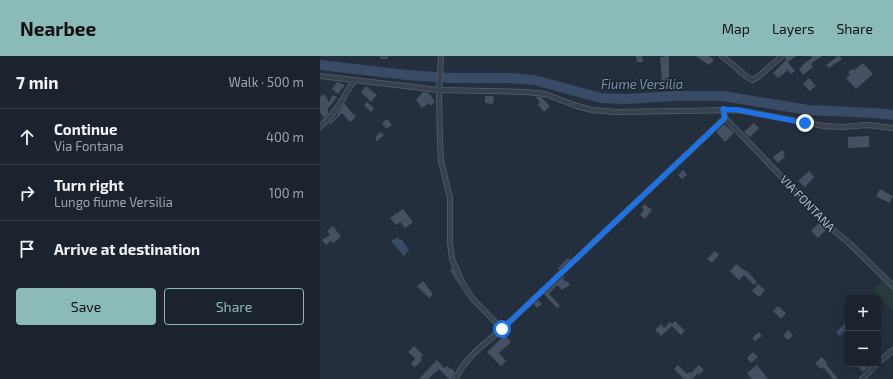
<!DOCTYPE html>
<meta charset="utf-8">
<style>
:root{--surface:#1b232e;--page:#242b36;--text:#f1f3f6;--muted:#a0a4aa;--line:#39404a;--accent:#8bbbb9}
body{margin:0;font-family:"Exo 2",sans-serif;background:var(--page);color:var(--text)}
.controls{position:absolute;right:12px;bottom:12px;display:grid;overflow:hidden;border-radius:4px;box-shadow:0 2px 10px #0003}
.controls button{width:36px;height:36px;display:grid;place-items:center;padding:0;border:0;border-bottom:1px solid var(--line);background:var(--surface);color:var(--text);font:20px sans-serif}
.stop{position:absolute;width:12px;height:12px;margin:-9px;border:3px solid #1a73e8;border-radius:50%;background:#fff}
.stop.end{background:#1a73e8;border-color:#fff;box-shadow:0 1px 4px #0008}
.list{margin:0;padding:0;list-style:none}
h2{display:flex;justify-content:space-between;align-items:center;height:52px;margin:0;padding:0 16px;font-size:17px}
h2 small{font-size:13px;font-weight:400;color:var(--muted)}
.list li{display:grid;grid-template-columns:26px 1fr auto;gap:12px;align-items:center;box-sizing:border-box;height:56px;padding:0 16px;border-top:1px solid var(--line)}
.list b{display:block;font-size:15px;white-space:nowrap}
.list p{margin:0;font-size:13px;white-space:nowrap;color:var(--muted)}
.list em{font-size:13px;font-style:normal;color:var(--muted)}
.actions{display:flex;gap:8px;padding:12px 16px}
.actions a{flex:1;padding:9px 0;border:1px solid var(--accent);border-radius:4px;text-align:center;font-size:14px;color:var(--accent)}
.actions .main{background:var(--accent);color:#111}
.icon{flex:none;width:22px;height:22px;fill:none;stroke:currentColor;stroke-width:2;stroke-linecap:round;stroke-linejoin:round}
.map{position:relative;flex:none;width:573px;height:323px;overflow:hidden}
header{display:flex;align-items:center;gap:24px;box-sizing:border-box;height:56px;padding:0 20px;background:var(--accent);color:#111}
header strong{font-size:19px}
nav{display:flex;gap:22px;margin-inline-start:auto;font-size:14px}
main{display:flex}
aside{flex:1;background:var(--surface)}
.map>svg:first-child{display:block}
</style>
<header>
<strong>Nearbee</strong>
<nav><a>Map</a><a>Layers</a><a>Share</a></nav>
</header>
<main>
<aside>
<h2>7 min<small>Walk · 500 m</small></h2>
<ul class="list">
<li><svg class="icon" aria-label="ahead" viewBox="0 0 24 24"><path d="M12 20V5M6 11l6-6 6 6"/></svg><div><b>Continue</b><p>Via Fontana</p></div><em>400 m</em></li>
<li><svg class="icon" aria-label="right" viewBox="0 0 24 24"><path d="M7 20v-9h11M14 6l5 5-5 5"/></svg><div><b>Turn right</b><p>Lungo fiume Versilia</p></div><em>100 m</em></li>
<li><svg class="icon" aria-label="arrive" viewBox="0 0 24 24"><path d="M6 21V4h12l-3 4 3 4H6"/></svg><div><b>Arrive at destination</b></div></li>
</ul>
<div class="actions"><a class="main">Save</a><a>Share</a></div>
</aside>
<div class="map">
<svg width="573" height="323" viewBox="0 0 573 323">
<defs>
<pattern id="water-ripples" width="26" height="14" patternUnits="userSpaceOnUse"><rect width="26" height="14" fill="#394c67"/><path d="M2 4q2-2 4 0t4 0M15 11q2-2 4 0t4 0" fill="none" stroke="#53647b"/></pattern>
</defs>
<rect width="100%" height="100%" fill="#242f3e"/>
<path fill="#263c3f" d="M563,225l10,9v19l-1,1 -19,-19z"/>
<g fill="url(#water-ripples)">
<path d="M76,182l2,-1 1,3 2,-1 6,8v2l2,1v2h-3v2l-2,2 -13,-15 3,-2h2z"/>
<path d="M528,265v6l-8,9 -4,-4z"/>
</g>
<g fill="none" stroke-linecap="round" stroke-linejoin="round">
<path stroke="#394c67" stroke-width="10" d="M0,9l87,10 44,3h58l25,2 67,18 26,1 47,-3h49l85,14 66,3 19,2"/>
</g>
<g fill="#455162">
<path d="M316,0h6l1,6h-6z"/>
<path d="M349,0v25h-7l-2,-24z"/>
<path d="M376,0h13l5,4 -5,5z"/>
<path d="M466,0h10l-8,6 -3,-4z"/>
<path d="M491,0h11l-11,8 2,3 -10,8 -4,-6 4,-3 -1,-1 10,-7z"/>
<path d="M518,0h1l3,3 -13,9 -3,-3z"/>
<path d="M466,4l9,11 -4,3 -3,-4 -10,8 -5,-5z"/>
<path d="M543,7l10,11 -17,15 -10,-11 4,-3 -2,-3 4,-3 2,1z"/>
<path d="M489,22l7,8 -6,5 -7,-7z"/>
<path d="M17,26l8,3 -7,9 -6,-5z"/>
<path d="M46,30l11,9 -6,7 -10,-10z"/>
<path d="M103,36l6,1 6,9 -5,4 -1,-3 -7,5 -6,-8z"/>
<path d="M4,38l5,8 4,-7 4,2 -10,13 2,2 -5,6 -4,-6v-15z"/>
<path d="M165,40h9l-1,8 -8,-1z"/>
<path d="M215,41h6l9,9 -6,6 -6,-7 2,-3z"/>
<path d="M47,46l7,6 -3,4 -7,-7z"/>
<path d="M24,47l12,14 -6,5 -8,-9 -11,11 -2,-1 7,-6z"/>
<path d="M67,63l5,6 -6,4 -4,-6z"/>
<path d="M434,67l5,5 -9,9 -6,-5z"/>
<path d="M404,68l10,9 -9,9 -9,-10z"/>
<path d="M61,76l3,3 -8,7v-6z"/>
<path d="M549,80v11l-21,1v-11z"/>
<path d="M462,94l3,3 -2,2 2,2 -7,6 -5,-6z"/>
<path d="M363,114l4,5 -5,4 -4,-4z"/>
<path d="M489,115l5,6 -9,10 -7,-6z"/>
<path d="M560,133l13,7 -4,7 -13,-7z"/>
<path d="M324,148l8,6 -7,9 -5,-4 4,-5 -2,-2z"/>
<path d="M83,153l10,13 -8,6 -5,-6 -4,3 -6,-7z"/>
<path d="M500,166l7,7 -9,9 -7,-7z"/>
<path d="M13,170l8,11 -8,6 -2,-2 -5,4 -4,-5 8,-5 -3,-4z"/>
<path d="M395,195l4,4 -7,8 -5,-4z"/>
<path d="M248,202l2,2 -11,10 -1,-2z"/>
<path d="M416,208l9,7 1,-1 11,12 -3,3 -10,-10 -5,5 -9,-9z"/>
<path d="M132,212l7,16 7,12 -16,-26z"/>
<path d="M244,220l1,1 -2,2 3,3 1,-1 3,4 -8,5 -5,-5 -8,9 11,12 -3,2 -13,-14z"/>
<path d="M103,225l10,13 -4,4 -12,-12z"/>
<path d="M438,228l7,6 -6,7 -7,-6z"/>
<path d="M218,244l4,4 -5,4 -3,-4z"/>
<path d="M458,250l8,7 -5,6 -8,-8z"/>
<path d="M355,265l10,10 -4,4 -9,-9 -11,10 -6,-6 6,-6 3,4 6,-6 2,2z"/>
<path d="M468,274l5,5 -5,5 -5,-4z"/>
<path d="M439,276l3,4 -7,5 -3,-3z"/>
<path d="M185,279l6,7 -12,11 7,8 -5,5 -14,-14z"/>
<path d="M94,290l9,9 -3,3 2,2 -7,7 -4,-3 4,-6 -7,-6z"/>
<path d="M433,296l5,5 -7,6 -4,-5z"/>
<path d="M502,301l5,6 -1,1 12,15h-5l-10,-12 -2,2 -6,-6z"/>
<path d="M117,304l7,8 3,-2 3,3 1,-1 4,4 -3,7h-3l-10,-10 -11,10h-9z"/>
<path d="M535,308h17l-9,8z"/>
<path d="M358,309l9,9 2,-2 2,1 8,-8 5,5 -5,5 -1,-2 -6,6h-8l-10,-10z"/>
<path d="M437,309l11,14h-16l-5,-6z"/>
</g>
<g fill="none" stroke-linecap="round" stroke-linejoin="round">
<defs>
<g id="street">
<path d="M63,0h2"/>
<path d="M121,0l-2,34 1,52 1,19 9,37v44l2,17 10,23 10,16 30,31c-15,13 -39,30 -46,50"/>
<path d="M402,0l25,21 5,3 6,-3 24,-21"/>
<path d="M0,20l119,14 88,2 18,2 32,12 15,4 24,2 122,-2 86,16 17,1 26,-2 26,3"/>
<path d="M403,53l2,9 108,112 16,13 44,43"/>
<path d="M0,71c8,-7 15,-16 21,-25 5,-8 8,-15 14,-22"/>
<path d="M182,273l223,-211"/>
<path d="M558,307l15,-13"/>
<path d="M542,323l15,-15"/>
</g>
</defs>
<use href="#street" stroke="#565f6c" stroke-width="6"/>
<use href="#street" stroke="#38414e" stroke-width="4.5"/>
</g>
<g fill="none" stroke-linecap="round" stroke-linejoin="round">
<path stroke="#1a73e8" stroke-width="5" d="M182,273l223,-211 -2,-9 15,1 67,13"/>
</g>
<g text-anchor="middle" dominant-baseline="central" stroke-width="3" stroke-linejoin="round" paint-order="stroke">
<g font-size="12" fill="#b4bcc9" stroke="#1d2633">
<text transform="translate(488 147) rotate(46)">VIA FONTANA</text>
</g>
<g font-size="13" font-style="italic" fill="#7c92b1" stroke="#1d2633">
<text x="322" y="28">Fiume Versilia</text>
</g>
</g>
</svg>
<div class="controls">
<button>+</button>
<button>−</button>
</div>
<div class="stop" style="left:182px;top:273px"></div>
<div class="stop end" style="left:485px;top:67px"></div>
</div>
</main>
